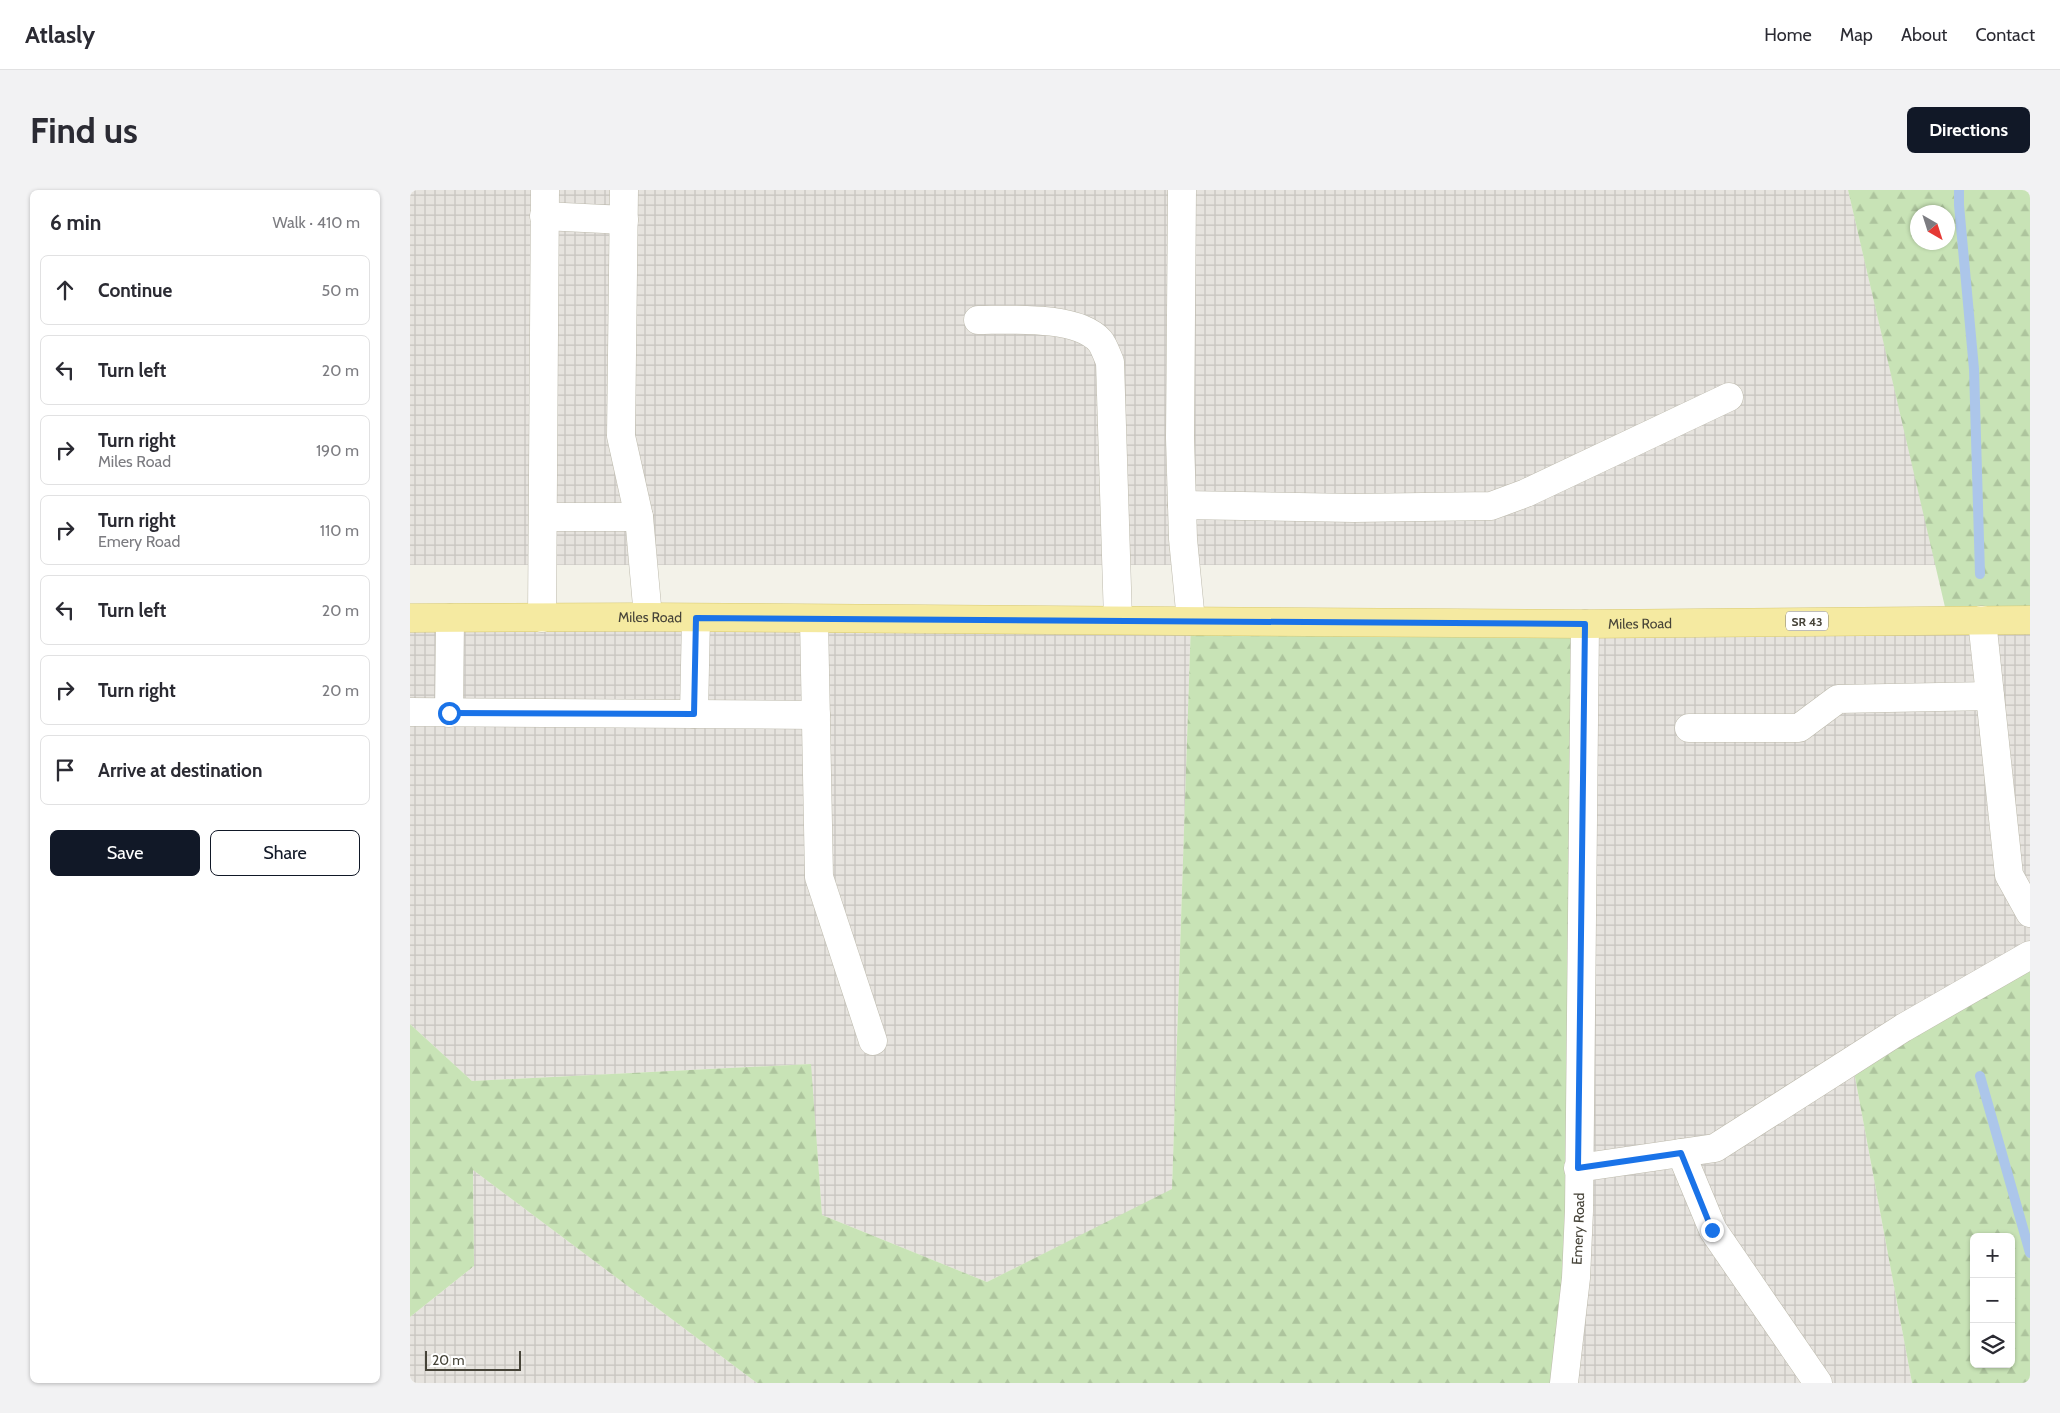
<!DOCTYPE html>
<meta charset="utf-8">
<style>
:root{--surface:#fff;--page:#f2f2f3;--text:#2b2b33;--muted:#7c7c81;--line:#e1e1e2;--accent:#111827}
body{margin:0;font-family:Cabin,sans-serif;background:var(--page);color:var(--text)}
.controls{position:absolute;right:15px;bottom:15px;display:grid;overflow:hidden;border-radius:8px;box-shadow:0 1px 4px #0004}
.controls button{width:45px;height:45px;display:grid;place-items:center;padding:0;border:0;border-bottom:1px solid var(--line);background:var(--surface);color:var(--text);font:25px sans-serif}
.compass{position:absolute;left:1500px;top:15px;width:45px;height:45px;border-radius:50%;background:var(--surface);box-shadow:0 1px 4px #0004;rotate:141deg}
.scale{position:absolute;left:15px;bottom:12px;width:96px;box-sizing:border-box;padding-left:5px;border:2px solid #464338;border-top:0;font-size:14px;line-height:18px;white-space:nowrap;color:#464338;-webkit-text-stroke:4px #fff;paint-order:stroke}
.stop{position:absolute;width:15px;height:15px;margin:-11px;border:4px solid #1a73e8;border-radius:50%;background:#fff}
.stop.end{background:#1a73e8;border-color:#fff;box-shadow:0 1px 5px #0008}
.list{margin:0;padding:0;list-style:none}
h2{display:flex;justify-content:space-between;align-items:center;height:65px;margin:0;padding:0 20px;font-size:21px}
h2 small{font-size:16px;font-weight:400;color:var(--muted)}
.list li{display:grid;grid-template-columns:32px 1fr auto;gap:15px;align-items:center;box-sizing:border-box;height:70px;margin:0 10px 10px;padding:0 10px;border:1px solid var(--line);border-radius:8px}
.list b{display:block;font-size:19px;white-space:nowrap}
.list p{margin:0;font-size:16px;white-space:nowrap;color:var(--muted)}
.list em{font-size:16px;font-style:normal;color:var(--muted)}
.actions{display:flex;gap:10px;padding:15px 20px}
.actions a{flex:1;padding:11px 0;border:1px solid var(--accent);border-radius:8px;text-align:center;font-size:18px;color:var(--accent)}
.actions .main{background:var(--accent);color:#fff}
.icon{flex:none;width:28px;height:28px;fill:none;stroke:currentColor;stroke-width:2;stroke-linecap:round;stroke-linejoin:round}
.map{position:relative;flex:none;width:1620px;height:1193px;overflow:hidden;border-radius:8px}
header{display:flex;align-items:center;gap:30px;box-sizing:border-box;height:70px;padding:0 25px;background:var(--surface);border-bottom:1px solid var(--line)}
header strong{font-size:24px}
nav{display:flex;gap:28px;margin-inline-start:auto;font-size:18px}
.intro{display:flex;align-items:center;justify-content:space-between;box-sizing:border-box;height:120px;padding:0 30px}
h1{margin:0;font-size:35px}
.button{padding:12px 22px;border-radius:8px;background:var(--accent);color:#fff;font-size:18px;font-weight:700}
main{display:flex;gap:30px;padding:0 30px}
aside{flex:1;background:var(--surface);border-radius:8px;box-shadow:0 1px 4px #0004}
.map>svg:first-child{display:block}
</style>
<header>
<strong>Atlasly</strong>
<nav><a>Home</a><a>Map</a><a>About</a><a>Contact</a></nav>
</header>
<div class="intro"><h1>Find us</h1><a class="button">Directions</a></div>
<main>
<aside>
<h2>6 min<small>Walk · 410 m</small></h2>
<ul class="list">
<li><svg class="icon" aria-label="ahead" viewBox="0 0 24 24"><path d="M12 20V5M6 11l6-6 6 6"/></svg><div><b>Continue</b></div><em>50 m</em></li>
<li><svg class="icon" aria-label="left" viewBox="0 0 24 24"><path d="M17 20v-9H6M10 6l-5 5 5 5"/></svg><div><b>Turn left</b></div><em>20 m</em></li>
<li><svg class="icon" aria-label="right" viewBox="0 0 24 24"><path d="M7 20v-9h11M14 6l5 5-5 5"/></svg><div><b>Turn right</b><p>Miles Road</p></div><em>190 m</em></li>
<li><svg class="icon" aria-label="right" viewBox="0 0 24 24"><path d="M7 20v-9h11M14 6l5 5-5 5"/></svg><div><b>Turn right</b><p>Emery Road</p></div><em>110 m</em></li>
<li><svg class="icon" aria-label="left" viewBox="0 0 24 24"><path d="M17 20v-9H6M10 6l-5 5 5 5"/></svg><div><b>Turn left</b></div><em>20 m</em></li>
<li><svg class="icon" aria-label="right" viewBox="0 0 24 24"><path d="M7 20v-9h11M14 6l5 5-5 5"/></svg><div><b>Turn right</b></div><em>20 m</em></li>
<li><svg class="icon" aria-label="arrive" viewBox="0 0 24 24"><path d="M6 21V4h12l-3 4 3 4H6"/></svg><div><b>Arrive at destination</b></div></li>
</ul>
<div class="actions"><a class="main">Save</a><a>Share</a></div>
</aside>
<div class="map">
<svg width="1620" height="1193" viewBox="0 0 1620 1193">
<defs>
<pattern id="industrial-grid" width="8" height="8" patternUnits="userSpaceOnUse" patternTransform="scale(1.25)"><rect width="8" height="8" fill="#e6e3de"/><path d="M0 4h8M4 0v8" fill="none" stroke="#c7c4bf"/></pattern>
<pattern id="forest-firs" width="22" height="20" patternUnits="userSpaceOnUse" patternTransform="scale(1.25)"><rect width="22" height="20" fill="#c8e3b6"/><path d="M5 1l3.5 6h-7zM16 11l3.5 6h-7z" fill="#adc49d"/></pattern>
</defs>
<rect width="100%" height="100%" fill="#f3f2e9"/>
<g fill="url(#industrial-grid)">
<path d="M0,0h1438l88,375h-1526z"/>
<path d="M0,429l781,2 -19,569 -185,92 -165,-67 -12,-151 -338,17 -62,-57z"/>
<path d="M1620,430v335l-178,106 60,322h-348l21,-759z"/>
<path d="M63,980l284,213h-347v-66l64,-51z"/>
</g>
<g fill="url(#forest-firs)" fill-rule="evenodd">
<path d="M1438,0h182v430h-82zM1508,22h30v30h-30z"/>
<path d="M781,431l394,3 -21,759h-807l-284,-213 1,96 -64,51v-293l62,57 339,-17 11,151 165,67 185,-93z"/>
<path d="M1620,765v428h-118l-60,-322zM1564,1047h37v127h-37z"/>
</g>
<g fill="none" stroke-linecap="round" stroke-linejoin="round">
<g stroke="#acc6ea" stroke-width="10">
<path d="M1549,0v15l15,164 6,205"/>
<path d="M1570,886l50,177"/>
</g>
<defs>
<g id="minor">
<path d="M214,0l-3,246 18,81 9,100"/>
<path d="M772,0l-2,248 3,101 8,82"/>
<path d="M134,26l80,4"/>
<path d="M568,130c32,0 99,-5 122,21 4,5 7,14 10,21l8,258"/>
<path d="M772,315l172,3 137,-2 35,-13 203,-96"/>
<path d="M133,327h96"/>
<path d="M132,428l3,-428"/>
<path d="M404,429l5,258 54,164"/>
<path d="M1572,430l27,255 21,38"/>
<path d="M0,522l406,3"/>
<path d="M39,523l1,-95"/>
<path d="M284,524l2,-96"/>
<path d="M1279,538h110l39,-29 152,-3"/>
<path d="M1271,963l32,77 105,153"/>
<path d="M1168,978l137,-20 188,-120 127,-73"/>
<path id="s1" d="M1154,1193l12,-105 3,-67 6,-587"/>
</g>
<g id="major">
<path id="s2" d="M0,428l238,-1 937,7 445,-4"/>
</g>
</defs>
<use href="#minor" stroke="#bebbad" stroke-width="29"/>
<use href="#major" stroke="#d8ca72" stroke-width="29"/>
<use href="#minor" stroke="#fff" stroke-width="28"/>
<use href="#major" stroke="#f5eaa1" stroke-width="28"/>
</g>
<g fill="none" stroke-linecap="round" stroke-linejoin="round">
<path stroke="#1a73e8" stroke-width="6" d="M39,523l245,1 2,-96 889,6 -7,544 103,-15 31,77"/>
</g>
<g text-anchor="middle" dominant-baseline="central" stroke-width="4.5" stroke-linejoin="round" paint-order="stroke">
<rect fill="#fff" stroke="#7e7b74" stroke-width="1" x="1376" y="421.5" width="42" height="19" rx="4"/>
<g font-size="12" font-weight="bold" fill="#464338">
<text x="1397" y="431">SR 43</text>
</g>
<g font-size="14" fill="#464338" stroke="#fff">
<text stroke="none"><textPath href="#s2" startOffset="240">Miles Road</textPath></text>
<text stroke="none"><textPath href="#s2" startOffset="1230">Miles Road</textPath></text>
<text stroke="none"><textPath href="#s1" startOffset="155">Emery Road</textPath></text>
</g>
</g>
</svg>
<div class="controls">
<button>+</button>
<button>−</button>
<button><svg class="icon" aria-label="layers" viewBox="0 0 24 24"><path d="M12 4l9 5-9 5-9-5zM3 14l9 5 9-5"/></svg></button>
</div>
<svg class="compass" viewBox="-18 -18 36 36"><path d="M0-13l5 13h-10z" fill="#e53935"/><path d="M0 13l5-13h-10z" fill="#7c7c81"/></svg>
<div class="scale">20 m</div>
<div class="stop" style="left:39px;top:523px"></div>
<div class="stop end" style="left:1302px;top:1040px"></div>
</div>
</main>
